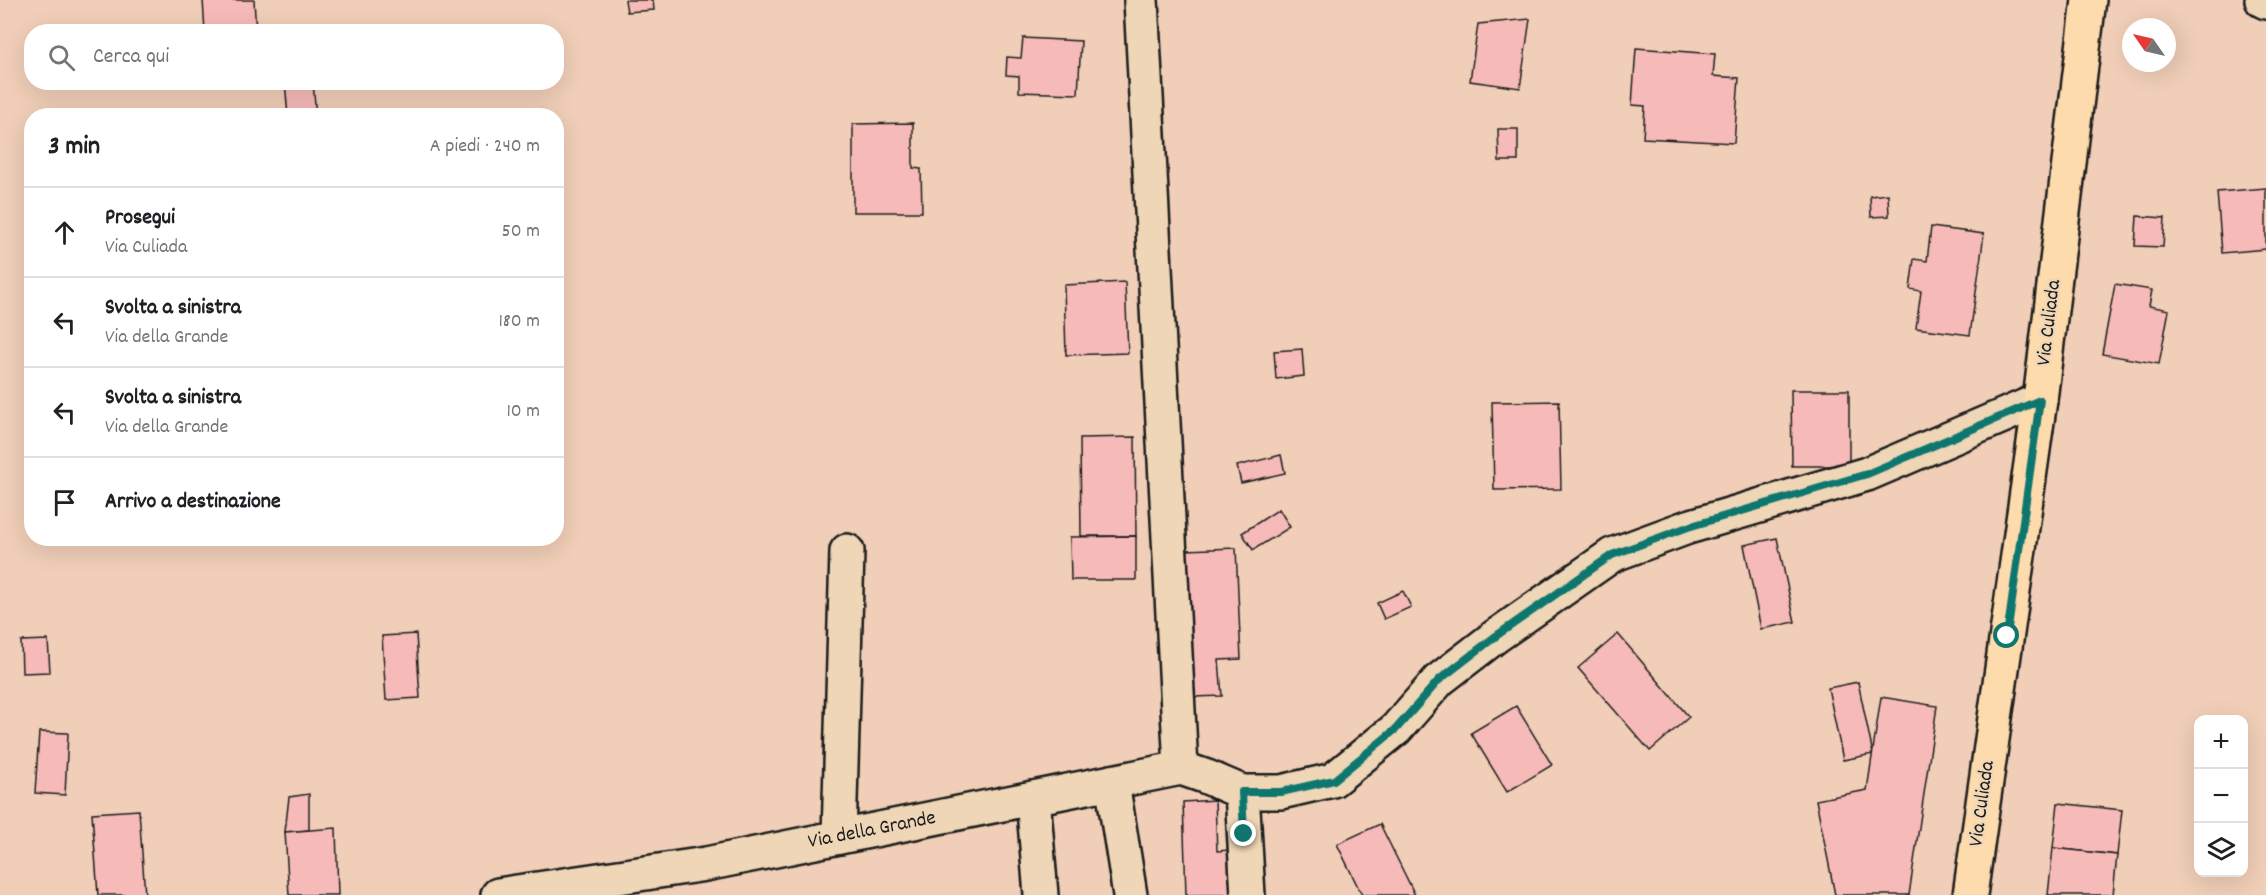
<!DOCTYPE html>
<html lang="it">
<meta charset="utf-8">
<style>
:root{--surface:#fff;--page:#f2f2f2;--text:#202124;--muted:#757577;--line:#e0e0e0}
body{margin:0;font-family:Dekko,sans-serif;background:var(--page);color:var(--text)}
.controls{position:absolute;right:18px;bottom:18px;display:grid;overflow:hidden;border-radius:12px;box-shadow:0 6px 24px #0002}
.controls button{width:54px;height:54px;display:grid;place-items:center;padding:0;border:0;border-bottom:2px solid var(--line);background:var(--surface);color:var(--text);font:30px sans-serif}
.compass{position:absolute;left:2122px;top:18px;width:54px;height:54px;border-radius:50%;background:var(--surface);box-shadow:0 6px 24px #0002;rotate:304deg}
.stop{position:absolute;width:18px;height:18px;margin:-14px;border:4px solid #0f766e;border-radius:50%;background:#fff}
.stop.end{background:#0f766e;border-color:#fff;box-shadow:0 2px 6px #0008}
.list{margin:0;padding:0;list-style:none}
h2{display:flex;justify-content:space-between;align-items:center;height:78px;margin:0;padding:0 24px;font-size:26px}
h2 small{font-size:20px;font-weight:400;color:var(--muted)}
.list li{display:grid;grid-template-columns:39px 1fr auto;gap:18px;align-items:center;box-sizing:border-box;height:90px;padding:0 24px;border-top:2px solid var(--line)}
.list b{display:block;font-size:22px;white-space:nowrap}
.list p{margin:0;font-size:20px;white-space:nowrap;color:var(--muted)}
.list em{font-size:20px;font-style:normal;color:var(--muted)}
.icon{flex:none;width:33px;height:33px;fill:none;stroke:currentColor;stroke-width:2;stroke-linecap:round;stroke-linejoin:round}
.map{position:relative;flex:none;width:2266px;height:895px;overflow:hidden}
.search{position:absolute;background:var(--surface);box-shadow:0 6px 24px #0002;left:24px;top:24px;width:540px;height:66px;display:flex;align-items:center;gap:15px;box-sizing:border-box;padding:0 21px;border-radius:24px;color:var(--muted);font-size:22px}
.panel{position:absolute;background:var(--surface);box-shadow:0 6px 24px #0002;left:24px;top:108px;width:540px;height:438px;border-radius:24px}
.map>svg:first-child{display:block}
</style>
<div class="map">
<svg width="2266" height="895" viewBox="0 0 2266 895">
<rect width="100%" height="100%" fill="#f0ceb7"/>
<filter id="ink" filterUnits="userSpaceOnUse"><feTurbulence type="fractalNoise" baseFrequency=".0167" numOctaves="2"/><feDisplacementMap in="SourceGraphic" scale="12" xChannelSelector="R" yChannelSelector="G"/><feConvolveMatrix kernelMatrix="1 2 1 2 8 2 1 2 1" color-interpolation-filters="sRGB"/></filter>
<g filter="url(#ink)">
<g fill="#f6bab8" stroke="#1c1c1c" stroke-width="1.5">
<path d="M203,0h51l2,32h-51z"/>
<path d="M625,0h28l1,10 -27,2z"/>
<path d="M1530,19l-10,69 -50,-7 8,-57z"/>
<path d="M1023,38l58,3 -3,53 -59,-2v-16l-13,-1 1,-18 14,1z"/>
<path d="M1636,48l79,6 -2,22 26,2 -5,65 -91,-5 2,-32 -13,-1z"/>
<path d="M285,82h28l3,34h-28z"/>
<path d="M913,123v45l8,1 1,43h-69v-88z"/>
<path d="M1498,129h20v32h-19z"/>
<path d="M2266,188v61l-44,4 -5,-61z"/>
<path d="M1888,194l1,22 -18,1 -1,-21z"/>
<path d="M2137,216l28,2 -2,29 -28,-1z"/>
<path d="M1931,227l53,7 -14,101 -54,-7 5,-37 -11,-2 4,-30 13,2z"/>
<path d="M1125,282l3,71 -62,2 -2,-70z"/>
<path d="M2115,284l37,6 -3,16 20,4 -10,54 -57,-10z"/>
<path d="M1302,349l2,27 -28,3 -2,-28z"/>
<path d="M1791,390h58v76h-57z"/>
<path d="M1559,401l2,88 -67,1 -2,-88z"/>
<path d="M1135,437l1,99h-55l-1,-98z"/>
<path d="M1281,455l4,18 -44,10 -4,-17z"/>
<path d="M1279,509l11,18 -37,23 -11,-17z"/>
<path d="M1136,536v44h-65l-1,-43z"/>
<path d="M1777,538l18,84 -34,7 -17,-84z"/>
<path d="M1236,548l5,111 -22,1 3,36 -28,1 -8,-147z"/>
<path d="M1403,591l8,16 -27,12 -7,-16z"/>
<path d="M416,634l4,64 -34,2 -4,-64z"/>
<path d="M1618,634l71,83 -39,34 -72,-83z"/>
<path d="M48,640l2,32 -28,1 -1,-32z"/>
<path d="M1858,682l15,72 -30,6 -15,-72z"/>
<path d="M1881,697l56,9 -28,189h-74l-19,-95 51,-10z"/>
<path d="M1516,706l36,59 -45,27 -36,-59z"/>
<path d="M39,732l29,1 -3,62 -30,-2z"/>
<path d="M309,794v36l-24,2 4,-35z"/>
<path d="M1215,800l2,51 12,-1 1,45h-44l-3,-93z"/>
<path d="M2058,803l64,7 -5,45 -64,-7z"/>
<path d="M139,810l6,85h-47l-6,-82z"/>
<path d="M1380,824l35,71h-53l-25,-51z"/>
<path d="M336,828l2,67h-49l-4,-63z"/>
<path d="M2053,848l64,7 -4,40h-65z"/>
</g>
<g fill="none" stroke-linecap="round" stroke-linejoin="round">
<defs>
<g id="minor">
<path d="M1141,0l40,768"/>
<path d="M2262,0l4,2"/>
<path d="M1112,782l18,113"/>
<path d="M1242,792l6,103"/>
<path d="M1033,798l8,97"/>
<path d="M839,837l8,-286"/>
<path d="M498,895l208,-31 475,-96 26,9 35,15h39l52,-12 63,-51 43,-49 57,-44 116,-81 76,-28 179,-53 173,-74"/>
</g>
<path id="primary" d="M1970,895l70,-495 49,-400"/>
</defs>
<use href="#minor" stroke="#1c1c1c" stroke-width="38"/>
<use href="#primary" stroke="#1c1c1c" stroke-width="38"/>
<use href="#minor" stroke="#eed6b6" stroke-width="33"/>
<use href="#primary" stroke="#fedbac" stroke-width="33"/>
</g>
</g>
<g fill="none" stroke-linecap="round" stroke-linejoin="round" filter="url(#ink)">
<path stroke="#0f766e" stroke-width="8" d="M1244,834l-2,-42h39l53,-12 62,-51 43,-49 57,-44 116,-81 76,-28 179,-53 173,-74 -33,236"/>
</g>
<g text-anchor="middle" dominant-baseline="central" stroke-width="4.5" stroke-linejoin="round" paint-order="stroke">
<g font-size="21" fill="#1c1c1c" stroke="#eed6b6">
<text transform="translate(2050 323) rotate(-83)">Via Culiada</text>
<text transform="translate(1983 804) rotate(-82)">Via Culiada</text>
<text transform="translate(872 831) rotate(-11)">Via della Grande</text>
</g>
</g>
</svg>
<div class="controls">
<button>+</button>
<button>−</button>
<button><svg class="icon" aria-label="layers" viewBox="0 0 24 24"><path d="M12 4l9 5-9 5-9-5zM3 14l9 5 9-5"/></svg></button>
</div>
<svg class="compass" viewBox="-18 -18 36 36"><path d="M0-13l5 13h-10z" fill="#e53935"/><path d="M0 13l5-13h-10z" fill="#757577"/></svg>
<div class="stop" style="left:2007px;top:636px"></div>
<div class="stop end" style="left:1244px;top:834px"></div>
<div class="search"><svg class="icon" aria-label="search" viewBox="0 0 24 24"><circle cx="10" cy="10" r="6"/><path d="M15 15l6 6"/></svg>Cerca qui</div>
<section class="panel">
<h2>3 min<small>A piedi · 240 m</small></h2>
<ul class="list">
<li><svg class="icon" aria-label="ahead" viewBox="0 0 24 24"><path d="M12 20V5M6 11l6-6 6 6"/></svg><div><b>Prosegui</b><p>Via Culiada</p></div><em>50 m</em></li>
<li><svg class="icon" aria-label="left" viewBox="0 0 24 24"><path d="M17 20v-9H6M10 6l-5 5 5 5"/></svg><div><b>Svolta a sinistra</b><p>Via della Grande</p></div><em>180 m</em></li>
<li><svg class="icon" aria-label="left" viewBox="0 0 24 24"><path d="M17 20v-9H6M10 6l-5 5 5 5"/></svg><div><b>Svolta a sinistra</b><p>Via della Grande</p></div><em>10 m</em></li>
<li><svg class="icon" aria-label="arrive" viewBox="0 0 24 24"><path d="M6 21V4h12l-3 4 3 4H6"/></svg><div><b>Arrivo a destinazione</b></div></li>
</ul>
</section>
</div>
